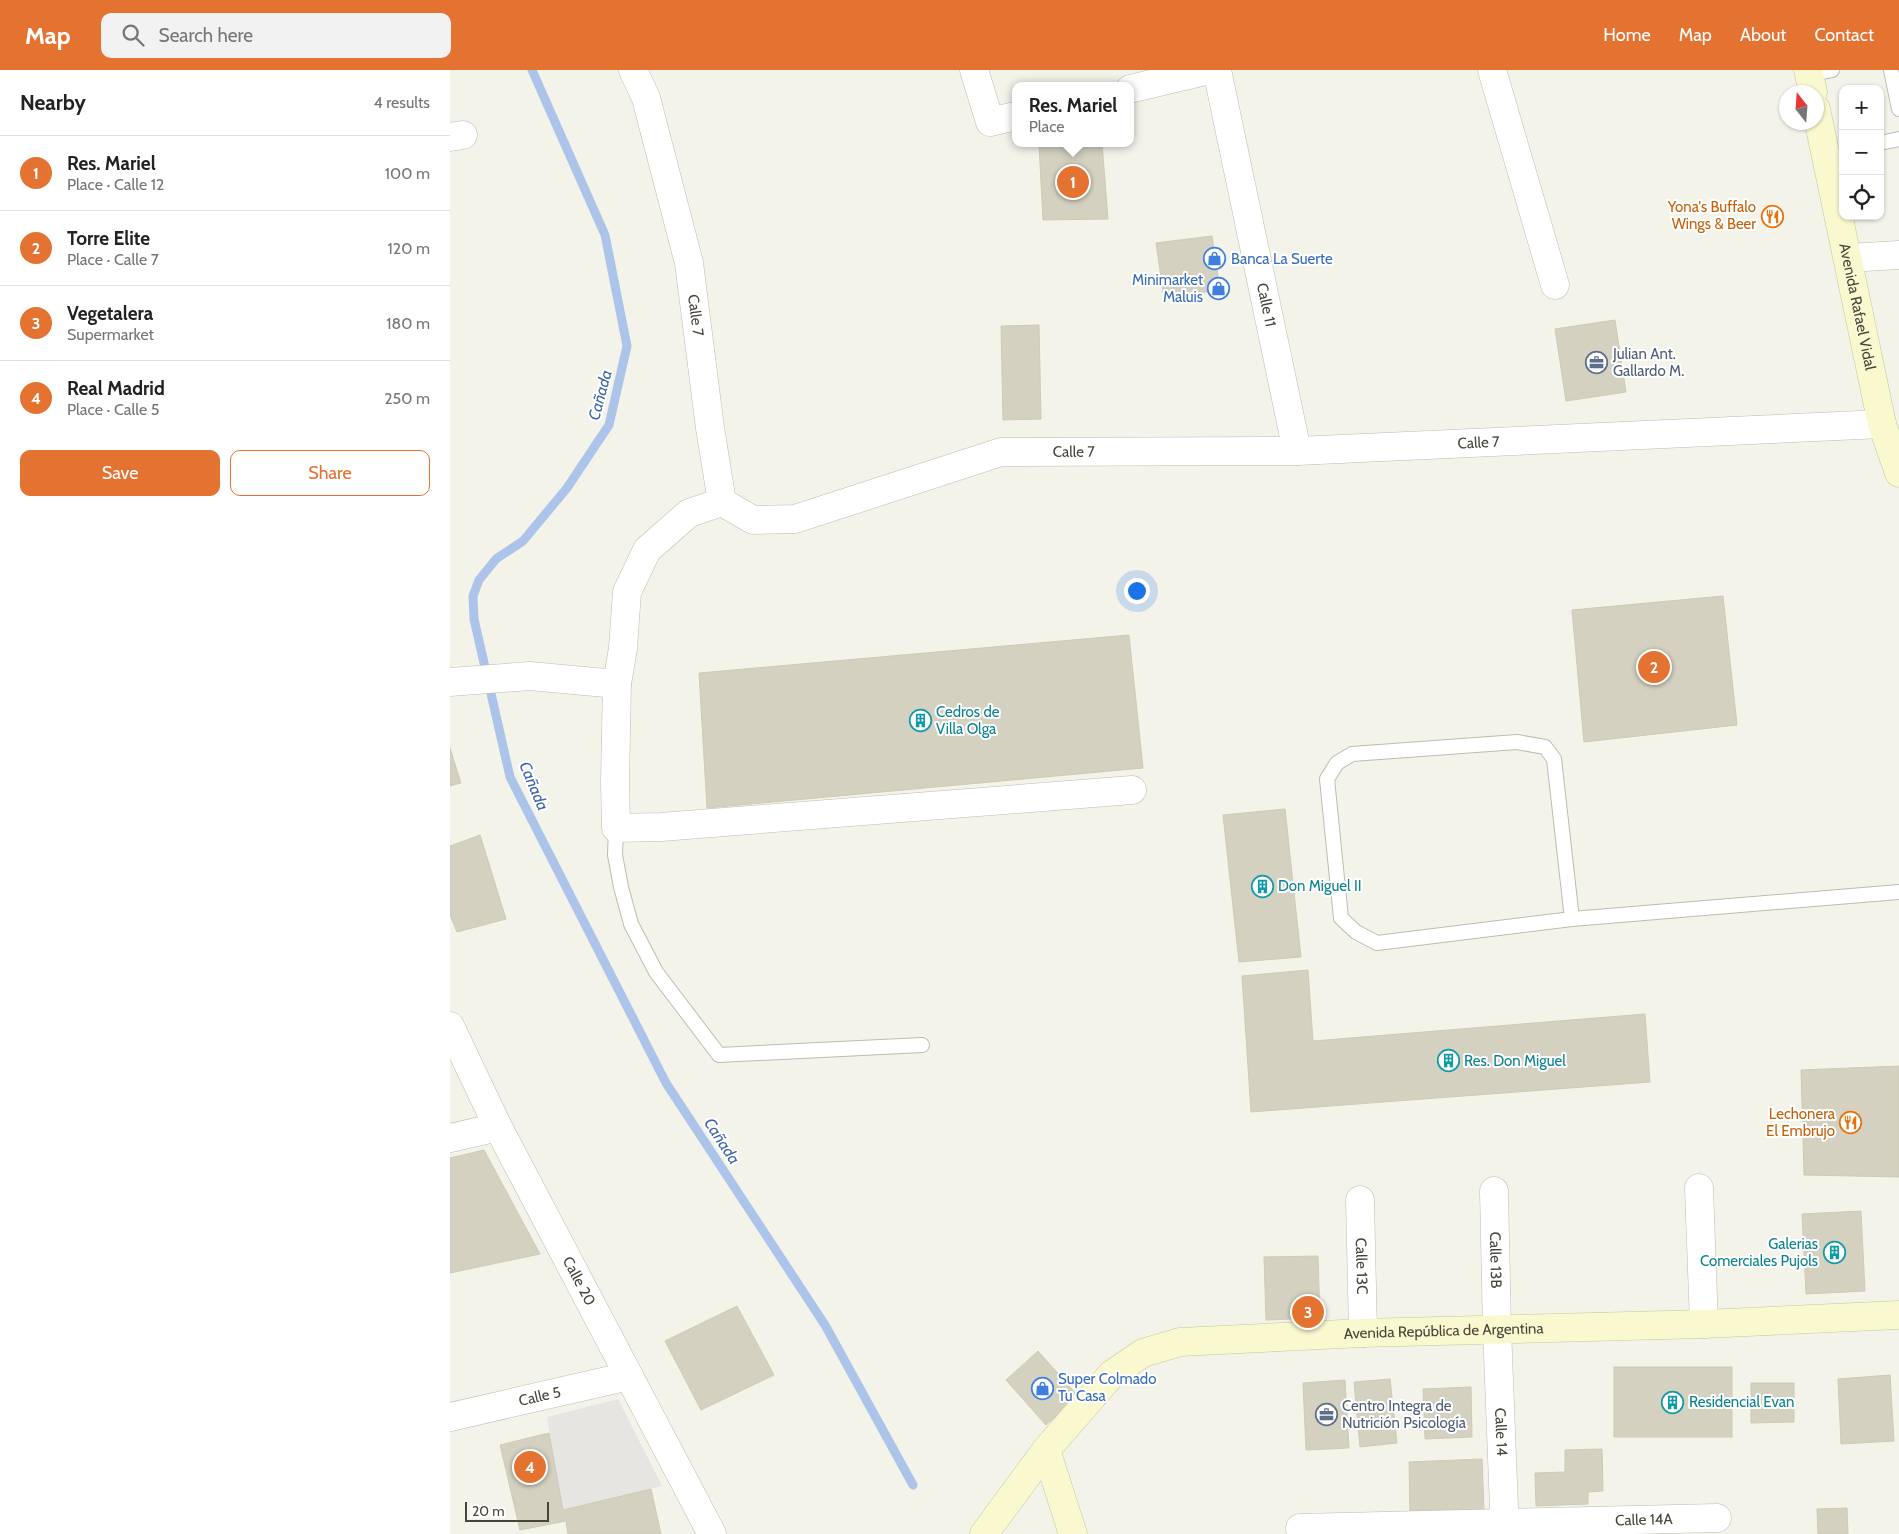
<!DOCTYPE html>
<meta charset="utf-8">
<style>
:root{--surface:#fff;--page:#f2f2f2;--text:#222;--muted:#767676;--line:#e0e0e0;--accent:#e47231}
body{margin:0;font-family:Cabin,sans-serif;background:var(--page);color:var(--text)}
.controls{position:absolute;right:15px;top:15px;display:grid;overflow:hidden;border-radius:10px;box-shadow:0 1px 4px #0004}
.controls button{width:45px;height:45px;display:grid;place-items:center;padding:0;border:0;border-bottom:1px solid var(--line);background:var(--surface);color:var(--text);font:25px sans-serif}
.compass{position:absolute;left:1329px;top:15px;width:45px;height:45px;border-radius:50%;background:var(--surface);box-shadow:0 1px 4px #0004;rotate:343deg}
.scale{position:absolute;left:15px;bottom:12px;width:84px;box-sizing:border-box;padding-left:5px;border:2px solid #474439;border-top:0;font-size:14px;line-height:18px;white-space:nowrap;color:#474439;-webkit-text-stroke:4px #fff;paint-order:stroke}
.you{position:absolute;left:686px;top:520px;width:18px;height:18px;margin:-12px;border:4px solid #fff;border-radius:50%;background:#1a73e8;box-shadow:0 0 0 8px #1a73e833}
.badge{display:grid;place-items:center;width:32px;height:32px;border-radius:50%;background:var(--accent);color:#fff;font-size:16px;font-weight:700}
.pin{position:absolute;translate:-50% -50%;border:2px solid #fff;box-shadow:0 1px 5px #0006}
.popup{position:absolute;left:562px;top:12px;width:122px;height:65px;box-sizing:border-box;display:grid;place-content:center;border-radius:10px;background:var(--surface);filter:drop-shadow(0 1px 4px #0005);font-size:16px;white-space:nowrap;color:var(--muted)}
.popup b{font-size:19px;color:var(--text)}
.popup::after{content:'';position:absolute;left:50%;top:100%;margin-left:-10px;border:10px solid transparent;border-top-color:var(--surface)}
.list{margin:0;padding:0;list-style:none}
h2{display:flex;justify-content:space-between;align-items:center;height:65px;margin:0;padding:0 20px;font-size:21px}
h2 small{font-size:16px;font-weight:400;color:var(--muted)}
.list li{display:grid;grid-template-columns:32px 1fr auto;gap:15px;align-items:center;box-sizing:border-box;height:75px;padding:0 20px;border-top:1px solid var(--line)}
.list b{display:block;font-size:19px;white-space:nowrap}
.list p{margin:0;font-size:16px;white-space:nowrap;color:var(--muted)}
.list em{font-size:16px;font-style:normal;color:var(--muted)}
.actions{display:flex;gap:10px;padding:15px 20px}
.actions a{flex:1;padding:11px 0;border:1px solid var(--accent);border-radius:10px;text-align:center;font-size:18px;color:var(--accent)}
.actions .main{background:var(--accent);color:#fff}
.icon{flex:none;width:28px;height:28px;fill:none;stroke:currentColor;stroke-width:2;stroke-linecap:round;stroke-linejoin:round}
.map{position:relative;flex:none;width:1449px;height:1464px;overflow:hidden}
header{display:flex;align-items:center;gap:30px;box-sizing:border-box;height:70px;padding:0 25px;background:var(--accent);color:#fff}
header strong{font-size:24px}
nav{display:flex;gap:28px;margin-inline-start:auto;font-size:18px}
.search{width:350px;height:45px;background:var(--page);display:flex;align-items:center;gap:12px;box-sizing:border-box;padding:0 18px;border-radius:10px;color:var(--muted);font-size:19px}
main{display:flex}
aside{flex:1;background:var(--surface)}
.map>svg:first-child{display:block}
</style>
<header>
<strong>Map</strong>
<div class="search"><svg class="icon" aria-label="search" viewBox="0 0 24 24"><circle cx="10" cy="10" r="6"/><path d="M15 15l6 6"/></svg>Search here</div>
<nav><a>Home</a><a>Map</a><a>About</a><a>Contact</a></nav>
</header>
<main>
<aside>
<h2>Nearby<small>4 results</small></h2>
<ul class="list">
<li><span class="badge">1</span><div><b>Res. Mariel</b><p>Place · Calle 12</p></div><em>100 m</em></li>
<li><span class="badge">2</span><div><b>Torre Elite</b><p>Place · Calle 7</p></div><em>120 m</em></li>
<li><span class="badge">3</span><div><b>Vegetalera</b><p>Supermarket</p></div><em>180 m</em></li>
<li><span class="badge">4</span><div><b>Real Madrid</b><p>Place · Calle 5</p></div><em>250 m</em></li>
</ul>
<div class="actions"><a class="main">Save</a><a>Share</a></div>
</aside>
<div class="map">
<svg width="1449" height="1464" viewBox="0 0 1449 1464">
<rect width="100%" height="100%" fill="#f4f3ea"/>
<path fill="#e6e5e1" d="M168,1329l44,87 -99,24 -16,-93z"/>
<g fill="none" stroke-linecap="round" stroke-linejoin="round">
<path stroke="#adc4ea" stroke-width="9" d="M82,0l73,165 22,111 -18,79 -42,63 -44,53 -27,18 -17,21 -6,16 1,23 36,158 156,306 159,242 88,160"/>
</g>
<g fill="#d4d1c1" stroke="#cecab5">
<path d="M652,73l6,76 -65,1 -4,-76z"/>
<path d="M762,166l8,54 -56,8 -8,-55z"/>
<path d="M1165,250l11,72 -60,9 -11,-72z"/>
<path d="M589,255l2,94 -38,1 -2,-94z"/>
<path d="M1273,526l14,129 -153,17 -12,-132z"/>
<path d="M679,565l14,133 -436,40 -8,-135z"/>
<path d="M0,678l11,35 -11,3z"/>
<path d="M835,739l16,148 -62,5 -16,-147z"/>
<path d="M30,765l26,84 -49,13 -7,-17v-69z"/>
<path d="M858,900l5,71 332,-27 5,68 -399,30 -9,-136z"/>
<path d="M1449,996v111l-95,-2 -3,-105z"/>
<path d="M34,1080l56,104 -90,19v-115z"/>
<path d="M1411,1141l4,80 -59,3 -4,-80z"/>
<path d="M868,1186l2,62 -54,2 -2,-63z"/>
<path d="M287,1236l37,69 -73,35 -36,-69z"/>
<path d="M588,1281l40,45 -32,29 -40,-45z"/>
<rect x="1164" y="1297" width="118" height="70"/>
<path d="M1440,1305l4,66 -53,3 -3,-65z"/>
<path d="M940,1309l7,64 -37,4 -6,-65z"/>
<path d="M895,1310l4,68 -43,2 -3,-67z"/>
<path d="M1301,1313h43v39l-43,1z"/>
<path d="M1021,1317l1,50 -47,2 -2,-50z"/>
<path d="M99,1363l14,77 88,-21 10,45h-93l-2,-13 -46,9 -20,-85z"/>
<path d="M1152,1379l1,42 -15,1v12l-52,2 -1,-33 30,-1v-22z"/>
<path d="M1032,1389l2,52 -74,3 -1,-52z"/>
<path d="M1397,1438l1,26h-30l-1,-25z"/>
</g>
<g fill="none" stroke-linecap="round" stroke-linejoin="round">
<defs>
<g id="service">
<path d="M1441,0l8,39"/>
<path d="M1359,5l23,-5"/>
<path d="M1430,73l19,-4"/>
<path d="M166,758l-1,27 6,32 10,37 25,48 63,83 203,-10"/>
<path d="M1122,849l-18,-160 -9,-12 -28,-5 -165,12 -15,9 -10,16 14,139 15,14 21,11 195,-24 327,-27"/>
</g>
<g id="minor">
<path id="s1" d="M183,0l13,28 43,165 21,165 12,74 31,18 42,-1 206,-67 296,-1 585,-27"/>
<path d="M524,0l16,52 26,-6"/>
<path id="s2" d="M767,0l80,381"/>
<path d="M1042,0l63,215"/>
<path d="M680,19l80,-19"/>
<path d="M0,67l13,-2"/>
<path d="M1398,188l51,-3"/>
<path d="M272,432l-33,11 -42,37 -20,42 -4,56 -6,36 -2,97 1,47 45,-1 471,-37"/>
<path d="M0,612l80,-6 87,8"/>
<path id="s3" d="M0,956l48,101 214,407"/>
<path d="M0,1068l48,-11"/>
<path d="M1249,1118l5,136"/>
<path id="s4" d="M1044,1121l3,138 8,205"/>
<path id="s5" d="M910,1130l3,133"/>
<path id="s6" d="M0,1347l179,-41"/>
<path id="s7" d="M850,1458l417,-10"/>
</g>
<g id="secondary">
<path d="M1358,0l5,22"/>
<path id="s8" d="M1366,39l66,315 17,49"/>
<path d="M596,1380l27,84"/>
<path id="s9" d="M534,1464l62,-84 66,-76 31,-21 37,-11 183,-9 341,-9 195,-9"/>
</g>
</defs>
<use href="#service" stroke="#bebcae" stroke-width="16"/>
<use href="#minor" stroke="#bebcae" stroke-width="29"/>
<use href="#secondary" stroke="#c8c69b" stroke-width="29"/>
<use href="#service" stroke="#fff" stroke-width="14"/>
<use href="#minor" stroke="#fff" stroke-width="28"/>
<use href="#secondary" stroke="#f9f8cf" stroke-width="28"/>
</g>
<defs>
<symbol id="restaurant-ring" viewBox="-11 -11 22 22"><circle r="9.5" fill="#fff" stroke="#e8710a" stroke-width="1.5"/><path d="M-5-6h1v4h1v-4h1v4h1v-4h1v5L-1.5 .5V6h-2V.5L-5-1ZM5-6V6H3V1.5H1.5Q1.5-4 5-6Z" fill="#e8710a"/></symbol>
<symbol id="shop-ring" viewBox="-11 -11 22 22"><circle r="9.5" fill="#fff" stroke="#3f7fe0" stroke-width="1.5"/><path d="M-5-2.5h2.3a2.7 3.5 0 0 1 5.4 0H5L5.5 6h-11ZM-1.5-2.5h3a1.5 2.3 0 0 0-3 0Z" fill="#3f7fe0"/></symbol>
<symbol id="office-ring" viewBox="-11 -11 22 22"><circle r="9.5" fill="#fff" stroke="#5c6f8a" stroke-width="1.5"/><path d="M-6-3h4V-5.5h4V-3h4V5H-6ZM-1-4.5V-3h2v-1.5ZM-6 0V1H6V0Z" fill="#5c6f8a"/></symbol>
<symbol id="building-ring" viewBox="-11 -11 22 22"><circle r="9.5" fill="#fff" stroke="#0f9aa8" stroke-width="1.5"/><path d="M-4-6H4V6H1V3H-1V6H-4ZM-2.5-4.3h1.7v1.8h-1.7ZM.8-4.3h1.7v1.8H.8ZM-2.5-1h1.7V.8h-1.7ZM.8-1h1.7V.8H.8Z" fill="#0f9aa8"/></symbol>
</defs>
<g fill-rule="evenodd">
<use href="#restaurant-ring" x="1310" y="134" width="25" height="25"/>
<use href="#shop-ring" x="752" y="176" width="25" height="25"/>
<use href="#shop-ring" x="756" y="206" width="25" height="25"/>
<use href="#office-ring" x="1134" y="280" width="25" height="25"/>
<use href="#building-ring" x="458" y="638" width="25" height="25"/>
<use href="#building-ring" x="800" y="804" width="25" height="25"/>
<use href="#building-ring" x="986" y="978" width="25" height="25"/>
<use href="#restaurant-ring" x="1388" y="1040" width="25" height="25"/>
<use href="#building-ring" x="1372" y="1170" width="25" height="25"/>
<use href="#shop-ring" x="580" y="1306" width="25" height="25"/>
<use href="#building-ring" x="1210" y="1320" width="25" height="25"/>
<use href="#office-ring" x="864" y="1332" width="25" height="25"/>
</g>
<g text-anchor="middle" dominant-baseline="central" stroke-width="4" stroke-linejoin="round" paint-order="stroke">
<g font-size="15" fill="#c56008" stroke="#fff" text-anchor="end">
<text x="1306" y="137">Yona's Buffalo<tspan x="1306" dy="17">Wings &amp; Beer</tspan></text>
<text x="1385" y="1044">Lechonera<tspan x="1385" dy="17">El Embrujo</tspan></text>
</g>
<g font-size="15" fill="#366cbe" stroke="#fff" text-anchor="start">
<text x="781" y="189">Banca La Suerte</text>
<text x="753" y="210" text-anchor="end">Minimarket<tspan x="753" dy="17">Maluis</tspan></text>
<text x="608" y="1309">Super Colmado<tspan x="608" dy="17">Tu Casa</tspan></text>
</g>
<g font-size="15" fill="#474439" stroke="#fff">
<text stroke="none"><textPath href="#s2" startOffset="240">Calle 11</textPath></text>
<text stroke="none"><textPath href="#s8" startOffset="202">Avenida Rafael Vidal</textPath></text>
<text stroke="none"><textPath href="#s1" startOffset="254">Calle 7</textPath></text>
<text stroke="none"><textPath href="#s1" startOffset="1215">Calle 7</textPath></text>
<text stroke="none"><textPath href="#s1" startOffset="810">Calle 7</textPath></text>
<text stroke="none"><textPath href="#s4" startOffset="69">Calle 13B</textPath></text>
<text stroke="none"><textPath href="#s5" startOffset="66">Calle 13C</textPath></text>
<text stroke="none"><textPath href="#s3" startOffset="286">Calle 20</textPath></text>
<text stroke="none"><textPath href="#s9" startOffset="545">Avenida República de Argentina</textPath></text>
<text stroke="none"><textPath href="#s6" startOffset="92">Calle 5</textPath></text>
<text stroke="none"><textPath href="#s4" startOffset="241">Calle 14</textPath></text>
<text stroke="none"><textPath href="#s7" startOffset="344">Calle 14A</textPath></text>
</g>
<g font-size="15" fill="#4e5e75" stroke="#fff" text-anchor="start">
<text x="1163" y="284">Julian Ant.<tspan x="1163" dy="17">Gallardo M.</tspan></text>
<text x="892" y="1336">Centro Integra de<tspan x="892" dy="17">Nutrición Psicología</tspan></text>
</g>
<g font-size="15" fill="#0d838f" stroke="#fff" text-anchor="start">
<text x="486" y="642">Cedros de<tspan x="486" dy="17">Villa Olga</tspan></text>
<text x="828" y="816">Don Miguel II</text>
<text x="1014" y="991">Res. Don Miguel</text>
<text x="1368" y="1174" text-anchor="end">Galerias<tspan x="1368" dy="17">Comerciales Pujols</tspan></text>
<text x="1239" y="1332">Residencial Evan</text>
</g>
<g font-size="16" font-style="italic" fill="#3d64a8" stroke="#fff">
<text transform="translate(150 325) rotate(-75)">Cañada</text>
<text transform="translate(84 716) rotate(67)">Cañada</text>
<text transform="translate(272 1071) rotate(57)">Cañada</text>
</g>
</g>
</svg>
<div class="controls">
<button>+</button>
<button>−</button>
<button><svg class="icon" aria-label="locate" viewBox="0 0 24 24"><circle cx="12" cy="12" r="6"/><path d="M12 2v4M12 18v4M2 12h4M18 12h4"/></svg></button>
</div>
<svg class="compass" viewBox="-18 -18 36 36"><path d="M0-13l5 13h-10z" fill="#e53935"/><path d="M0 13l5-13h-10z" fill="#767676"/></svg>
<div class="scale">20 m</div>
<div class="you"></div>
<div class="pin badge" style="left:623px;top:112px">1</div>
<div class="popup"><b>Res. Mariel</b>Place</div>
<div class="pin badge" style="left:1204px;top:597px">2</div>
<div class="pin badge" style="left:858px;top:1242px">3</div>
<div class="pin badge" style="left:80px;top:1397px">4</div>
</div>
</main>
